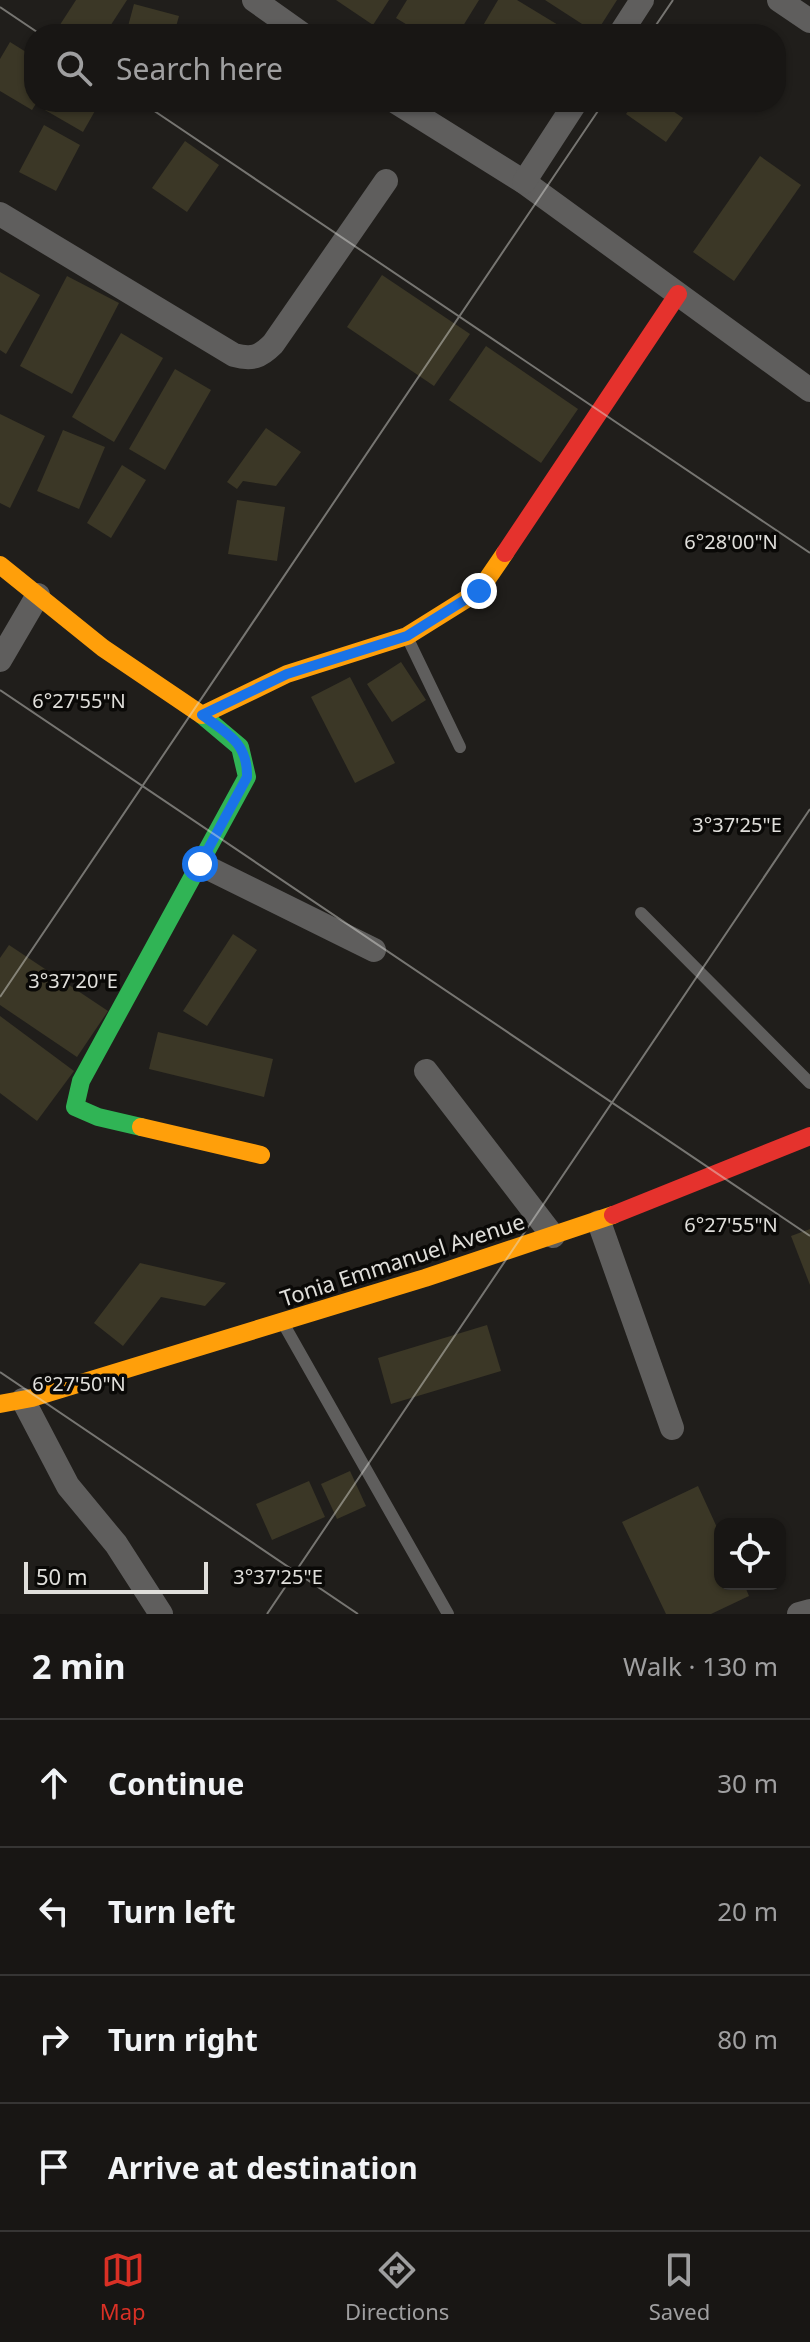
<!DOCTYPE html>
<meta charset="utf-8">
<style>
:root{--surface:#181614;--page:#252322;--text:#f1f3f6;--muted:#9f9fa0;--line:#363534;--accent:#d93025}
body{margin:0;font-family:"Noto Sans",sans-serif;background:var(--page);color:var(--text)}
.controls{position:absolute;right:24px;bottom:24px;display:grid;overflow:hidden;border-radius:16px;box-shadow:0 2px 6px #0004}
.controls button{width:72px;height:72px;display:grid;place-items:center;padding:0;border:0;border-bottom:2px solid var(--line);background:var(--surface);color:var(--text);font:40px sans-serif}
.scale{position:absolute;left:24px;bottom:20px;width:184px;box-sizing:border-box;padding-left:8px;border:4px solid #e0dfdb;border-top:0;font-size:22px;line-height:28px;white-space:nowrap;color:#e0dfdb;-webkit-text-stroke:6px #0a0907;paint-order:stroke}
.stop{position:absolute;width:24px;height:24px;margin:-18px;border:6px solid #1a73e8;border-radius:50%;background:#fff}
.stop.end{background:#1a73e8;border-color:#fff;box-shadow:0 2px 8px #0008}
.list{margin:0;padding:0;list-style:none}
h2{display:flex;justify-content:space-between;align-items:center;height:104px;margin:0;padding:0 32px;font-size:34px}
h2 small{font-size:26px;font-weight:400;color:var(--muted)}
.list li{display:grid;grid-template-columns:52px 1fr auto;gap:24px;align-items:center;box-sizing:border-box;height:128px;padding:0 32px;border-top:2px solid var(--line)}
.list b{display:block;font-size:30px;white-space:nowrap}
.list em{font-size:26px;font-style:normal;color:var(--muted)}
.icon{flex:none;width:44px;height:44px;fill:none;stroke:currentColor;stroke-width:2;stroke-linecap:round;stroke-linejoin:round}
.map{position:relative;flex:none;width:810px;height:1614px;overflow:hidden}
.search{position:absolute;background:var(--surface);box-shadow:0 2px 6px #0004;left:24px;right:24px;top:24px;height:88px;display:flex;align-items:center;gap:20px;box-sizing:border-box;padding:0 28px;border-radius:32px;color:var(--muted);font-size:30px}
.sheet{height:616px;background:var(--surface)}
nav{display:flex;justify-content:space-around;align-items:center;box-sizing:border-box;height:112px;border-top:2px solid var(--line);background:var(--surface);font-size:22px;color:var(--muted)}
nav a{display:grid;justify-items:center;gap:4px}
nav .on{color:var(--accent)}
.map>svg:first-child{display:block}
</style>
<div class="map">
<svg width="810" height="1614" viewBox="0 0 810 1614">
<rect width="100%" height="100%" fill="#201e1b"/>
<g fill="#3b3726">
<path d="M76,0h51l-22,34h-51z"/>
<path d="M336,0h53l-16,25z"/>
<path d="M407,0h72l-21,34h-36l-26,-16z"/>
<path d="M498,0h19l56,34h-95z"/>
<path d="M545,0h72l-21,33z"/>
<path d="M134,4l45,12 -5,18h-48z"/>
<path d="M10,42l24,15v45h3l-5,8 -32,-19v-32z"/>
<path d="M50,102h50l-17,30 -38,-22z"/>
<path d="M635,102h25l23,16 -17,24 -40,-28z"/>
<path d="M726,102h24l-5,9z"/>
<path d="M44,125l36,20 -24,46 -37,-19z"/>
<path d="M185,141l34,24 -32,47 -35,-24z"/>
<path d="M760,156l41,29 -67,96 -41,-29z"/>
<path d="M0,272l40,23 -34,59 -6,-4z"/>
<path d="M382,275l88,59 -36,52 -87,-59z"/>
<path d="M67,276l52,27 -47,91 -52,-28z"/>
<path d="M121,333l42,25 -49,84 -42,-25z"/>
<path d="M486,346l92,63 -37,54 -92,-63z"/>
<path d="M175,369l36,21 -46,80 -36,-21z"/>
<path d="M0,414l45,22 -35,72 -10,-5z"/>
<path d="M266,428l35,24 -25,34 -33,-5 -6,8 -10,-7z"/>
<path d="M63,430l42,17 -26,62 -42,-18z"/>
<path d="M122,465l24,15 -35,58 -24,-15z"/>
<path d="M237,500l48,7 -8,54 -49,-7z"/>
<path d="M401,662l25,38 -34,22 -25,-38z"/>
<path d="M350,677l45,86 -40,20 -44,-86z"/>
<path d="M233,934l24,16 -50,76 -24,-15z"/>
<path d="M9,945l99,66 -31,46 -77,-52v-47z"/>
<path d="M0,1016l74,55 -37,50 -37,-28z"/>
<path d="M158,1032l115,27 -9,38 -115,-28z"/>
<path d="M810,1229v56l-19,-49z"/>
<path d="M140,1263l86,20 -21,23 -44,-9 -38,49 -29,-23z"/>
<path d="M487,1325l14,46 -110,33 -13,-46z"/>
<path d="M350,1471l16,35 -29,13 -16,-35z"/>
<path d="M309,1481l16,36 -53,23 -16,-36z"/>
<path d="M698,1486l22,48v50h24l5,12 -38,18h-45l-44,-92z"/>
</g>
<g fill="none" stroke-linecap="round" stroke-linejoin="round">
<g stroke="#5f5e5d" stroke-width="12">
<path d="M408,639l52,108"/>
<path d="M641,913l169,170"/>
<path d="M283,1323l165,291"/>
</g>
<g stroke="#5f5e5d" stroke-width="24">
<path d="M254,0l48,34"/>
<path d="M779,0l31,21"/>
<path d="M620,34l22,-34"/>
<path d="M396,102l128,80 286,208"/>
<path d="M524,182l52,-80"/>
<path d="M0,214l234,141c18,5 26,2 39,-11l113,-163"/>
<path d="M0,660l38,-65"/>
<path d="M200,864l174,86"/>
<path d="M426,1071l127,165"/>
<path d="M599,1222l73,206"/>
<path d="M23,1400l45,86 48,58 45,70"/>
<path d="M799,1614l11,-3"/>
</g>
<path stroke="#30b455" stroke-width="18" d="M141,1127l-43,-10 -23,-10 6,-26 166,-304 -7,-30 -38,-32"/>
<g stroke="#ff9f0a" stroke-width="18">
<path d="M0,565l103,83 99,67 85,-41 120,-38 72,-45 26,-38"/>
<path d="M141,1127l120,28"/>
<path d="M0,1404l32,-6 393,-120 188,-63"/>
</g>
<g stroke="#e5322d" stroke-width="18">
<path d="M505,553l173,-259"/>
<path d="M613,1215l197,-79"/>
</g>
</g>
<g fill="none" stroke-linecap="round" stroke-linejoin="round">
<path stroke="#1a73e8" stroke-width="10" d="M200,864l47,-87c1,-34 -20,-44 -45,-62l85,-41 120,-38 72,-45"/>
</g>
<path fill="none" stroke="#e0dfdb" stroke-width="2" stroke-opacity="0.45" d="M0,7l40,27M650,34l23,-34M141,102l669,451M0,690l810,546M0,997l604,-895M0,1372l358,242M267,1614l543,-805"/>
<g text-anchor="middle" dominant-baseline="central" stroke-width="7" stroke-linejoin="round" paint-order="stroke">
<g font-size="22" fill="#e0dfdb" stroke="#0a0907">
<text transform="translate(402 1259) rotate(-18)">Tonia Emmanuel Avenue</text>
</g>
</g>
<g font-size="20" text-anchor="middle" fill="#e0dfdb" stroke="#0a0907" stroke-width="7" stroke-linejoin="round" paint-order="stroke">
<text x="731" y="549">6°28'00"N</text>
<text x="79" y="708">6°27'55"N</text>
<text x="737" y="832">3°37'25"E</text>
<text x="73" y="988">3°37'20"E</text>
<text x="731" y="1232">6°27'55"N</text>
<text x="79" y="1391">6°27'50"N</text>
<text x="278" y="1584">3°37'25"E</text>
</g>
</svg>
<div class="controls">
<button><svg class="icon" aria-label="locate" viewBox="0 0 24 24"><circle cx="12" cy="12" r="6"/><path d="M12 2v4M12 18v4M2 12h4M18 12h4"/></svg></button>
</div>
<div class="scale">50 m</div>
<div class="stop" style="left:200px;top:864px"></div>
<div class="stop end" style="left:479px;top:591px"></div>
<div class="search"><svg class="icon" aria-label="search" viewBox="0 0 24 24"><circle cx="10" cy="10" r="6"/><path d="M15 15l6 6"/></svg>Search here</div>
</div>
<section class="sheet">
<h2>2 min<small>Walk · 130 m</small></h2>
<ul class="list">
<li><svg class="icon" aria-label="ahead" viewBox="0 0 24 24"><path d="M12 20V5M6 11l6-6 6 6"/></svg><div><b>Continue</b></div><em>30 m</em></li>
<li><svg class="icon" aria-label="left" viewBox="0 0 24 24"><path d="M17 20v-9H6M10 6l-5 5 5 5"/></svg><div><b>Turn left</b></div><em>20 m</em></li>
<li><svg class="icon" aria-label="right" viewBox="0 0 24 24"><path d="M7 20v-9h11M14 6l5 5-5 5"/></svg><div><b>Turn right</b></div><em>80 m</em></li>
<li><svg class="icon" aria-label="arrive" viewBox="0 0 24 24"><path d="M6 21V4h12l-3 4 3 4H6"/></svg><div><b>Arrive at destination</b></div></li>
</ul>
</section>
<nav>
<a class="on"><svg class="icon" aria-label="map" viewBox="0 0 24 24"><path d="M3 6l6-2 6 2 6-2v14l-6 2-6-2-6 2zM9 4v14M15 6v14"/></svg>Map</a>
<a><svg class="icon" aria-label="directions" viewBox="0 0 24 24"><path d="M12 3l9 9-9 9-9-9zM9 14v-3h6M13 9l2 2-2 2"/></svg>Directions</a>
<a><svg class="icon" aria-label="saved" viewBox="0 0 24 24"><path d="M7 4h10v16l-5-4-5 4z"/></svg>Saved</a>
</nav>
